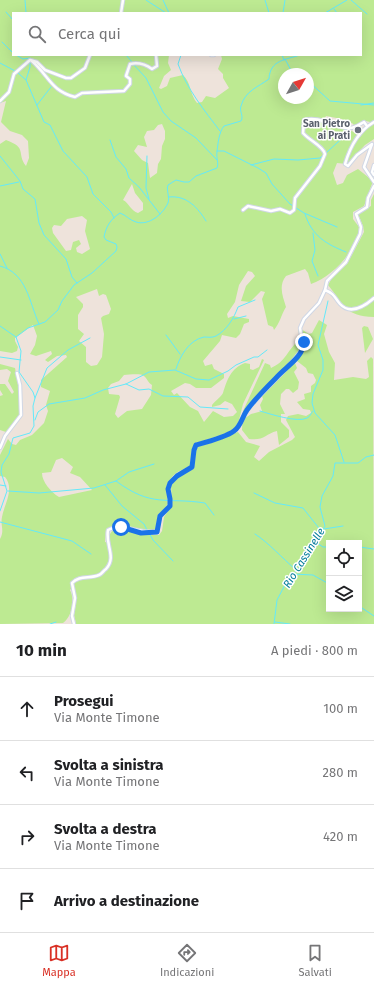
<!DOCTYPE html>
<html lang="it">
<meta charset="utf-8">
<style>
:root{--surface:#fff;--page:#f2f2f2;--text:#202124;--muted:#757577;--line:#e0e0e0;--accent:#d93025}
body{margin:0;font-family:"Fira Sans",sans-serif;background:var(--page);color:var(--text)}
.controls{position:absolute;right:12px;bottom:12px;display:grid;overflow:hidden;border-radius:0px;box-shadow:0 4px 16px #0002}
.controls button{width:36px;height:36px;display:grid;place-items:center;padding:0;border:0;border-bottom:1px solid var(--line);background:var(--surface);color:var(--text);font:20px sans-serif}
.compass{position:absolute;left:278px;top:68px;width:36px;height:36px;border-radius:50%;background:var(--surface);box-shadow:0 4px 16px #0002;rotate:51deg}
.stop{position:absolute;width:12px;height:12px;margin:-9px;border:3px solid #1a73e8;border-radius:50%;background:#fff}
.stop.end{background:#1a73e8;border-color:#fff;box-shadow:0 1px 4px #0008}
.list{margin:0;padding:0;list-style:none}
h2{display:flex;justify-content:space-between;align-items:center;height:52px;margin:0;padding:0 16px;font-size:17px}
h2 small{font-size:13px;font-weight:400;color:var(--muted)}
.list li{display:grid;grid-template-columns:26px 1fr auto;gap:12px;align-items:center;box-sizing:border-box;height:64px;padding:0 16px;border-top:1px solid var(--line)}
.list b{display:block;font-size:15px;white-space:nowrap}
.list p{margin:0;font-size:13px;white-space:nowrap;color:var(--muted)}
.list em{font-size:13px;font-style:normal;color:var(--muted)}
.icon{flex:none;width:22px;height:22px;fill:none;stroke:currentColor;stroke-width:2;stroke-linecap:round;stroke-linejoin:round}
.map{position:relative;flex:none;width:374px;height:624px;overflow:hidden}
.search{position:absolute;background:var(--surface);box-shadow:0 4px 16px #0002;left:12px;right:12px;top:12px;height:44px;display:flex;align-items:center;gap:10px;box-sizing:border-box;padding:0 14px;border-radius:0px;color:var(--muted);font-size:15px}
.sheet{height:308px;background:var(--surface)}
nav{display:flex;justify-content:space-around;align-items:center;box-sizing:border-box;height:56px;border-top:1px solid var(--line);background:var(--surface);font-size:11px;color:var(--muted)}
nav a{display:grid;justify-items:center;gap:2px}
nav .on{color:var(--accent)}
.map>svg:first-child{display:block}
</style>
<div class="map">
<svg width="374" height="624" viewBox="0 0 374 624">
<rect width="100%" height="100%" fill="#eee3db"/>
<g fill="#bdea92" fill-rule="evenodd">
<path d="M0,0h374v123l-8,-2 -12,4 -2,-2 -7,3 -3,-1v-6l-16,-3 -2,4 5,4 23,7 8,6 7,-9 7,-4v15l-9,6 -18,19 -10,-1 -4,10 4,12 6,-2 4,-8 11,-6 15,12 -9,25 -11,6v7l6,8c-1,23 -27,50 -48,57l-3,-11 -3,-4 -19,7c-8,10 -3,21 0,31 -5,8 -6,16 -12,23l-1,-3 -5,-2 -6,-26 3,-7 -4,-1 -11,11 -9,-1 5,-15 9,-10 -3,-4 -4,-1 -9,14 -4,17 -8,12 1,4 5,-2 16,3v3l-5,2 -4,10 -4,4 -14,-3 -2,6 -17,20 2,5 7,-2 2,5 10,5v4l-13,10h-15l-6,-4 -5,-1 -14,8 3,4 3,-2 13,14 8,4 6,11 9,-11 11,6 9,-1 4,-4 -5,-8 -7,-3 -5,4 -8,2v-2c3,-4 9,-8 11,-12 4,-13 8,-25 22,-30l5,1v5l3,1 6,-3 3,-8 2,1 -21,44 -5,20 -9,11 9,-3 8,10 14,4 -6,11 5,4 10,-9 23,-12 3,-3 -9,-17 2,-4 10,-2 8,2 5,-3 -1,-3 -7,-1 -6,-7 8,-3 -1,-5 7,-2v-6l4,-3 1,-3 -3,-6 -5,-1 -2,-5 -9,-7 -2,2 2,5 -3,4 5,10 -1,7 -5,4 -4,-4h-3l-5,5 -1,10 5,10h-4v8l8,8v7l-10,8 -2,-14c-12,3 -13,10 -28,8l-7,-9 1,-19 22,-48 5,2 1,3c14,-6 15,-15 25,-25h2l1,8 4,-6 -5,-15 3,-1 8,5 3,-1 7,-13 8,5 -3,9 5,18 6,11 -1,17 19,-3 13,2 3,-2 -2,-16 4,-4 2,2 1,265h-298l-2,-9 2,-12 -2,-17 -4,4c5,9 2,27 -7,33l-63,1v-85c5,-9 0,-13 2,-22 2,-12 13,-28 3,-40l-5,-1v-21l8,-16 4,5 4,1 4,-5 12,-5 12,-12 4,-12 -2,-6 4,-14 -9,-4v-7l26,-23 -1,-2 -9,1 -9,6 -3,-2 7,-6 -1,-3 -15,5 -6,-2 5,-9 2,-9 -4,-11 -18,13v3l3,6 -1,4 -5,2 -12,-2v-207l6,-4c22,8 10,13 20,26l3,-8 -1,-17 -6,-6 -12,-4 -9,-9 5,-21 -6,2zM13,13h348v42h-140l1,4 -4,10 5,5v4l6,10 -14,10 -9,-2 -4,6 -5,1c-7,-8 -6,-21 -14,-28l-13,3 -3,8 -6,3 -2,-1 5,-12 7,-6 -3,-7 1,-8h-156zM284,74h24v24h-24zM162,124l3,7v8l-3,7 -1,13 -3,5 -1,9 -7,5 -2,-15 -6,-3 -8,-9 4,-6 9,2 -3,-10 3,-6 7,-1 4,-5zM132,184l3,9 8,10v7l-5,3c-7,-2 -9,-10 -15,-13zM82,216l5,4 -2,11 5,18 -8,5 -5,-2 -1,-4 5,-4 -2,-4 -6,2 -2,8 -5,1 -13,-18 -1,-5 2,-3 7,1 6,-7zM97,289l2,7 4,-2 3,1 5,14 -2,5 -6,2 -2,2 3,16 -2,23 -5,8 -6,1 -5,-4v-15l-7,-6 5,-7 -6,-5v-14l5,-8v-3l-7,-7zM124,375c5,0 16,-2 20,1 3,2 4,7 8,9l-1,10 -9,14 -15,2 -9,7 -3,-4 5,-17 -1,-2 -10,-1 -1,-6 3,-4 8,-3zM262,396l1,3 -3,6 2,6 -11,3 -7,5 3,-7zM62,458l11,9 -3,6 10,4 12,13 -33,7c-8,-5 -17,-15 -17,-24l9,-1 5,-12zM187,468l-13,12 -3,6 1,19 -8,12 -2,14 -3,4c-5,0 -14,0 -19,-1 -14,-4 -32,-13 -31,9l-4,-1 1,-12 9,-5 28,5 13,-1 2,-13 10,-12c-1,-18 -2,-29 19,-36zM329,543h30v66h-30z"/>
<path d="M374,194v123c-29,-1 -29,-11 -46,-32l4,-7 15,-14 17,-32 -1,-6 -5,-12 13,-8v-6z"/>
<path d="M364,326l4,1 5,12 -8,14 -3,-25z"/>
<path d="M0,364l15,4 4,22 1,24 -14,18 -6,-2v-34l3,-1 -3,-5v-6h5l7,10 2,-2 -6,-11 3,-9 -4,-3 -7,1z"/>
</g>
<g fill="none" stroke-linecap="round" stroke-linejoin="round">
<g stroke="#64e9fa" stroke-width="1">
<path d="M25,0l1,13"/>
<path d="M146,0l20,13"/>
<path d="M163,0l6,13"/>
<path d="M265,0l4,13"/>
<path d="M351,0l16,14"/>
<path d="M334,9l3,4"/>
<path d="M6,12l7,8"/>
<path d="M283,13l2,-13"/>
<path d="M325,13l22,-13"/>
<path d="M2,42l11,11"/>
<path d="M16,55l7,4 7,-1"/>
<path d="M126,55l6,7"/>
<path d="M181,55l-3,9c9,25 26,46 42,67"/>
<path d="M282,55l2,5"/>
<path d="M285,59l8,15"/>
<path d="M30,62v5l-4,13 18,42 6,3 13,26 24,26 6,17 18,18 3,6"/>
<path d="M0,63l15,8"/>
<path d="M134,65l12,13 17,34 8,9 25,17 21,22"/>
<path d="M18,73l8,7"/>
<path d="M308,81l22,20 44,4"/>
<path d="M37,105l14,-18"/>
<path d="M361,105l13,-2"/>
<path d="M110,140l6,17 10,12 3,9 10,9 21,27"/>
<path d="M217,151h7l34,17 8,5 6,11 18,20 14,9 33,14"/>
<path d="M326,153l23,-21"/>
<path d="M0,156l20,25 3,8 12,10 4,24 5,12 22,24 6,18 5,6"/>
<path d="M147,156l-1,32 3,11"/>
<path d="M251,165l23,-6 24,1 22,-2 3,-3"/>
<path d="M0,186l19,-4"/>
<path d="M169,197c18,-2 29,11 37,24"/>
<path d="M305,214c7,22 21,30 41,38"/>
<path d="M313,233l2,17 -3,11 6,15"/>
<path d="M0,254l7,14"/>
<path d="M0,266c27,7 29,36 39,58"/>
<path d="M328,301l-10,44 5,15v10l-10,24 -1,9 3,10 20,22 9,27"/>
<path d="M234,319l12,-3"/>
<path d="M0,326l16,11"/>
<path d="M166,335l14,19"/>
<path d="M0,357l21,3"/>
<path d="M176,369c4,-13 13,-29 28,-32 4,0 8,1 12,-1 11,-6 18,-18 22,-29l17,-7"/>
<path d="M126,384l13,6 10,-1 14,7 25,1 12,10 28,2"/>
<path d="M35,398l12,-30 21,-18 22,-12"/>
<path d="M260,411c10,3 38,12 47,7 3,-1 4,-5 6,-7"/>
<path d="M35,420l3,-8 11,-8 36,-6 18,-8 23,-6 23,-12 26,-2 21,9 13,1 19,-9 8,-6 18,-8h4l9,-7"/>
<path d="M116,481c36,27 50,16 89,22l9,12"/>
<path d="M0,485l6,1"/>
<path d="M105,485l17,21 22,18 3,6"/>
<path d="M8,491l31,2 55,-5 22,-7 13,-9 25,-8"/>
<path d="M254,493l21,10 28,5 19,24"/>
<path d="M0,511l7,-20 -6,-19 1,-7 7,-11 4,-16 17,-5 4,-7 -1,-20 2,-8 -2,-6 -14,-20 2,-21 -5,-14 12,-9 17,-6 13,-12 4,-9 12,-16 18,-12 24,-22 1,-4 -1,-3 -10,-4 -2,-3c2,-11 7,-18 16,-24 6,2 9,7 16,9 13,4 27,-8 32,-19 2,-6 -2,-13 0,-18l8,-5 8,2h5l7,-6 21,-8c2,-5 -1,-10 0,-16 1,-9 2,-20 7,-26l17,-5c3,-5 -2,-10 0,-15 4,-15 17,-19 28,-27 1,-19 16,-19 31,-24"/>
<path d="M0,522l72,19 19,13"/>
<path d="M324,529l19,-3"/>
<path d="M149,533l4,7 20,21"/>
<path d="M255,534c14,9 27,24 40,35"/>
<path d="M317,543l6,4h6"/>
<path d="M359,547l15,2"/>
<path d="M292,574l21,1 16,9"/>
<path d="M359,606l15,10"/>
<path d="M275,622l15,2"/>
<path d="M50,624l6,-2"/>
<path d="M274,624l3,-24 10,-19 17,-19 21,-36 -5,-19 2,-11 11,-20 2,-13h23l8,-6 8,-2"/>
</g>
<defs>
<g id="street">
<path d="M121,13l2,-13"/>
<path d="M211,55h3"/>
<path d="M32,61c17,15 19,30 43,36l7,-4 42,-2 6,-7v-5l-4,-3 4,-12c8,-2 15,0 22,5l5,-3 -1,-11"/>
<path d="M0,101l9,-9 5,-18 16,-14 7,2 8,8 21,8h5l14,-10 5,-13"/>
<path d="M374,122c-16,9 -24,25 -29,42l3,2 9,-11 15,-11 -8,23 10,15"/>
<path d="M374,165l-2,7 2,3"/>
<path d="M243,210l5,-4 23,5 9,-2 10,4 4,-3 1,-12 25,-32 5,-12c-2,-8 -15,-13 -22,-21l1,-13c17,-5 30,9 46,8 5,0 10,-4 14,-6l3,4"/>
<path d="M325,290l2,-9 19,-19 14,-28 1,-7 -5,-13 11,-7 1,-9 6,-12"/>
<path d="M0,448l5,-12 16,-21 -1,-30 -3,-12"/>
<path d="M74,624l-2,-8 3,-18 -3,-15c7,-8 18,-4 27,-8 3,-1 4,-4 7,-6 11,-12 -1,-24 2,-39 14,-8 32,4 49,2l3,-16 10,-10v-7l-2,-10 2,-6 7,-7 15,-9 2,-17 2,-5c10,-3 30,-8 38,-14 8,-6 9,-16 15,-23 18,-22 39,-38 54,-60l-3,-20 4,-9 15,-16 6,-13c10,4 9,7 15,14 11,12 26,1 34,-6"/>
</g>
</defs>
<use href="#street" stroke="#d0d7e5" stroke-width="4.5"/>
<use href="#street" stroke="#fff" stroke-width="2.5"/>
</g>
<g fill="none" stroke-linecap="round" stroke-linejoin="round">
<path stroke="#1a73e8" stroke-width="5" d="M121,527l20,6 16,-1 3,-16 10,-10v-7l-2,-10 2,-6 7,-7 15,-9 2,-17 2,-5c11,-3 30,-8 38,-14 7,-5 8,-14 13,-21 8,-11 19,-22 29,-32 9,-11 27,-20 28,-36"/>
</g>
<circle fill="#6b7280" stroke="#fff" stroke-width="1.5" cx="358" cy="130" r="4"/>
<g text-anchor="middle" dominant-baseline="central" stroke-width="3" stroke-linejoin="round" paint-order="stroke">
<g font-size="10" font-weight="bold" fill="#5b616d" stroke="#fff" text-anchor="end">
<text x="350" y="124">San Pietro<tspan x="350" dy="12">ai Prati</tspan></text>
</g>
<g font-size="11" font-style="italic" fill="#027c9a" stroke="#fff">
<text transform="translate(304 558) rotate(-58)">Rio Cassinelle</text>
</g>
</g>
</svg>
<div class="controls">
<button><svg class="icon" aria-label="locate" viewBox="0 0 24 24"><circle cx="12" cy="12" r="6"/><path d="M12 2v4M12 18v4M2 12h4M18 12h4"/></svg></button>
<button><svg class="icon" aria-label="layers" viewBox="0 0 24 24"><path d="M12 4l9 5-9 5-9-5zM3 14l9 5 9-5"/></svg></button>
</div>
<svg class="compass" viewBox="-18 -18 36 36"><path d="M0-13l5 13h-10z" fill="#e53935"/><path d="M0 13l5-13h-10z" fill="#757577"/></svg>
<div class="stop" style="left:121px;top:527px"></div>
<div class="stop end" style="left:304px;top:342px"></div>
<div class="search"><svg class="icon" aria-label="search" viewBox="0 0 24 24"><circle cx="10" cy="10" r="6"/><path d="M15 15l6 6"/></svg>Cerca qui</div>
</div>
<section class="sheet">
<h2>10 min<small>A piedi · 800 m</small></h2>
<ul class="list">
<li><svg class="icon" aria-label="ahead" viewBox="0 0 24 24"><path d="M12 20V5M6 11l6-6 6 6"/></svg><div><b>Prosegui</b><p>Via Monte Timone</p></div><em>100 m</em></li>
<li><svg class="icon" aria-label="left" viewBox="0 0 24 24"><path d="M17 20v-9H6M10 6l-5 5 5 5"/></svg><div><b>Svolta a sinistra</b><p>Via Monte Timone</p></div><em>280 m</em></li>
<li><svg class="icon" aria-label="right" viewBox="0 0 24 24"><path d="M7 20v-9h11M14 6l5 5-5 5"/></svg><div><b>Svolta a destra</b><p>Via Monte Timone</p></div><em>420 m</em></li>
<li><svg class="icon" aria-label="arrive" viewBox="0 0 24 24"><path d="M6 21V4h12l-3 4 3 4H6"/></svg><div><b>Arrivo a destinazione</b></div></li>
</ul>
</section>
<nav>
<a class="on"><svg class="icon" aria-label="map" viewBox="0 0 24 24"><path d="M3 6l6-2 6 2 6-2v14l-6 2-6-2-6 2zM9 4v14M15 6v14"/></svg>Mappa</a>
<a><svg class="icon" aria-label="directions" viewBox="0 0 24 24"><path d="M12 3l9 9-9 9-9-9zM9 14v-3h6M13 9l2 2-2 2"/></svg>Indicazioni</a>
<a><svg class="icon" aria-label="saved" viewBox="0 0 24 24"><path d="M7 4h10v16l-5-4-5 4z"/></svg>Salvati</a>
</nav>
